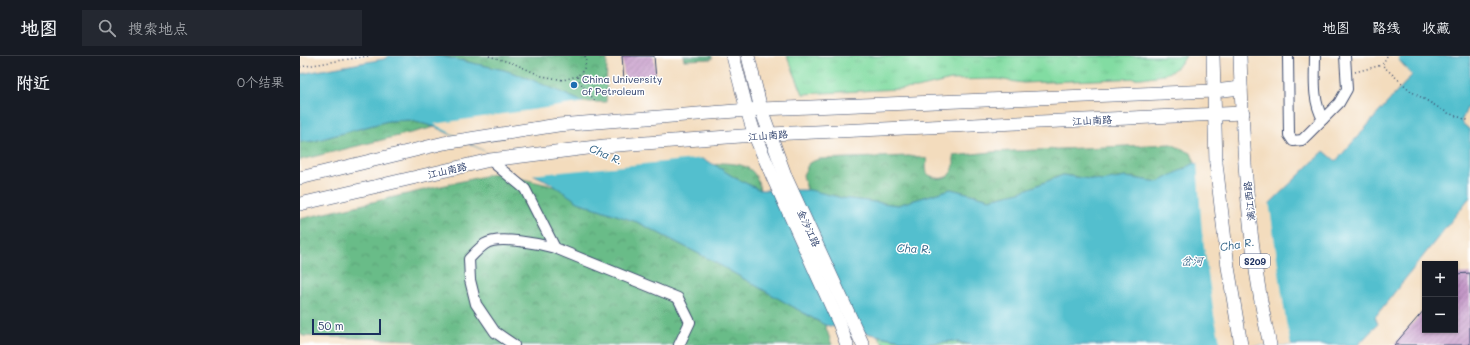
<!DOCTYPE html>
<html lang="zh">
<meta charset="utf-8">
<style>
:root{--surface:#171b24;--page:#242831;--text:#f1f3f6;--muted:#9ea1a6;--line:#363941}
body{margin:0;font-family:Mali,"LXGW WenKai TC",sans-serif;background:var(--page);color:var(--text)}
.controls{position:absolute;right:12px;bottom:12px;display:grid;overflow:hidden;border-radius:0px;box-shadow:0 1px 3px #0004}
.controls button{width:36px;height:36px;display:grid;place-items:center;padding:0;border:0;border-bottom:1px solid var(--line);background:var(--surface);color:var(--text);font:20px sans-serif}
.scale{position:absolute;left:12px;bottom:10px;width:69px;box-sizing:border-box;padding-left:4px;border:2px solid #1b2f5e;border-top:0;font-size:11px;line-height:14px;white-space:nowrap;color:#1b2f5e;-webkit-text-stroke:3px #fff;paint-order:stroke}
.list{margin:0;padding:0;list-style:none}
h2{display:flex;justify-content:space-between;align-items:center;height:52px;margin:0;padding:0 16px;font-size:17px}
h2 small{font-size:13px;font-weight:400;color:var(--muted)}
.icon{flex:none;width:22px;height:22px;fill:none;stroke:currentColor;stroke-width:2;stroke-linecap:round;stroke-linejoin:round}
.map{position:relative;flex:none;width:1170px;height:289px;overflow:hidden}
header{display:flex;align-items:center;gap:24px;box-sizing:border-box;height:56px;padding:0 20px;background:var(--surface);border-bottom:1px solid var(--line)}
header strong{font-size:19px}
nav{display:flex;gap:22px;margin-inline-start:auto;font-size:14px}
.search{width:280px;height:36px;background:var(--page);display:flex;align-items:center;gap:10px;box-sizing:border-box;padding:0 14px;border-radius:0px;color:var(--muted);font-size:15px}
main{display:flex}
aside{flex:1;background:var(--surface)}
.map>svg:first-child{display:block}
</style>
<header>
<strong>地图</strong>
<div class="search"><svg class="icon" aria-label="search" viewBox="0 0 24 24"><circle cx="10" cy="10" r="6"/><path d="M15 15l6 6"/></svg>搜索地点</div>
<nav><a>地图</a><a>路线</a><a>收藏</a></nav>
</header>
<main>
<aside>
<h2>附近<small>0个结果</small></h2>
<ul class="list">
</ul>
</aside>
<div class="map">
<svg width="1170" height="289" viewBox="0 0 1170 289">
<defs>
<pattern id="forest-crowns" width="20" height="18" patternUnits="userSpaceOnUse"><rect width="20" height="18" fill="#69bc88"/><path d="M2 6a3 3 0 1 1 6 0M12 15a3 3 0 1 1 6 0" fill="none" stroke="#569972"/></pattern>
<pattern id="park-tufts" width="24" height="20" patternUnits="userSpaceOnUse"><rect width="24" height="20" fill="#82dca2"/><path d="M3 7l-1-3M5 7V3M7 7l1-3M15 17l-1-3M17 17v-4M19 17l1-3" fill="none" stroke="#70bd8e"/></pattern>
<pattern id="building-hatch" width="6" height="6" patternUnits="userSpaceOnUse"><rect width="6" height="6" fill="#c395c6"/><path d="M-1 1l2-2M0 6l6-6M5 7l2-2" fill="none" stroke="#9e7aa4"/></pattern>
</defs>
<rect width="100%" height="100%" fill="#fff"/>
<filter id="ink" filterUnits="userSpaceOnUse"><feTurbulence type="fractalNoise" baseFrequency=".025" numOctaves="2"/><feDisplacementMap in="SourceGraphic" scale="8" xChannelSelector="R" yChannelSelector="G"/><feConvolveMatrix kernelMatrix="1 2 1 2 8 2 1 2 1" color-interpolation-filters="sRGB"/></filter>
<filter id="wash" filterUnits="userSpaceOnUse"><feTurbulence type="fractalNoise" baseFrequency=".012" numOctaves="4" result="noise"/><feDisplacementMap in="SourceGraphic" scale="16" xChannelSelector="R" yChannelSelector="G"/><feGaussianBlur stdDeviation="0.9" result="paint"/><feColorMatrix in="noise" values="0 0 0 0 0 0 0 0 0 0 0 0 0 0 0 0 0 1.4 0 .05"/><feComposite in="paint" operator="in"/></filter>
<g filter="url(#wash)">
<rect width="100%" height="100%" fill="#f3dcbd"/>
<g fill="url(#forest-crowns)" stroke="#427673">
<path d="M140,0h167l-1,46h-23l-60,-26 -19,-6z"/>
<path d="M383,0h29v3l-28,1z"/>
<path d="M110,64l25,7 -135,33v-18l14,-1 74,-20z"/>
<path d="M871,88l20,9 4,10 -36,19 -33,-5 -24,4 -39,-6 -43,17 -30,7 -39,-10 -53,16 -56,-7 -35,-8 -4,-15 6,-12 10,-4 90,-3 18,3 -1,8 1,7c3,1 6,3 9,4 13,3 21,-10 17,-22l39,-4z"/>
<path d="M422,107c22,1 34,3 38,27l-25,-12 -20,-13z"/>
<path d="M197,117l60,14 21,15 59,20 72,37 116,66 7,20h-410l-11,-5 -108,-4 -3,-4v-113z"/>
</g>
<g fill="url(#park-tufts)" stroke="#4e8680">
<path d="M487,0h399l-4,6 -10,9 -10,4 -20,3 -119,5 -26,-4 -46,1 -34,8 -114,6z"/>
<path d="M578,280l43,8 32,-3 20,4h-89z"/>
</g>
<path fill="#53bfce" stroke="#377796" d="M88,0h52l64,14 19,6 60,26 132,63 20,13 25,12h50l32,8 56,7 53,-16 39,10 30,-7 43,-17 39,6 24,-4 33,5 36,-19 74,41 55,-53 12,10 76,-86 -14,-16 2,-3h70v45l-9,21 9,8v67l-95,120 3,7 -20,21h-385l-20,-4 -32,3 -96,-19 -116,-66 -72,-37 -59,-20 -29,-20 -114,-55 -25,-7 -22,1 -74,20 -14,1v-68l84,-15z"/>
<g fill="#f3dcbd">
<path d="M287,46l118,56 -175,17 -96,-51z"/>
<path d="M897,106l72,39 17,121 5,23h-70l-7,-30 -12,-83z"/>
</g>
<g id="blocks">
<g fill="url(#building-hatch)">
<path d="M322,0h32l2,23 -32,1z"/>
<path d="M1170,217v72h-76l31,-36v21h30v-56z"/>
</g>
</g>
</g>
<g filter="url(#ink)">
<use href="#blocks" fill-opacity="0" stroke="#3b496c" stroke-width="1"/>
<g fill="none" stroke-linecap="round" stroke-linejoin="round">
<defs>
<g id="minor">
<path d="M988,0l1,79 4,6 9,-1 37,-37 8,-14 -2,-33"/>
<path d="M1015,0c0,21 -3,44 8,63"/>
<path d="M190,104l35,29 30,59"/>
<path d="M214,289l-19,-13 -19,-28 -6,-24 -1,-21c5,-5 10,-11 16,-15 13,-9 55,0 70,4l123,50 12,24 -11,23"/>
</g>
<g id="major">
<path d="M433,0l14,54 8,26 19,44 65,143 8,22"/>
<path d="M448,0l13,53 25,69 77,167"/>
<path d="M913,0l3,107"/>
<path d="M940,0c3,96 8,195 30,289"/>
<path d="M0,122l144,-35 114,-18 203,-16 453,-18 27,-3"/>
<path d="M0,148l190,-44 114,-14 166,-12 473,-21"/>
</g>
</defs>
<use href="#minor" stroke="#3b496c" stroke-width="12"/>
<use href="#major" stroke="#3b496c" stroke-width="14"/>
<g stroke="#3b496c" stroke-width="1.5" stroke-dasharray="1 3" stroke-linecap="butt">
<path d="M189,0l26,8 27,12 21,4 14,-4"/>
<path d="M285,0c2,9 -1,15 -8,20l5,9 14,17"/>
<path d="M1087,0l-5,9 30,27 36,21 22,8"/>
<path d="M0,11l68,-11"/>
<path d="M1055,16l27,-7"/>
</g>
<use href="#minor" stroke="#fff" stroke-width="10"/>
<use href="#major" stroke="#fff" stroke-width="13"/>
<defs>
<path id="major-bridge" d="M916,107l12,104 13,78"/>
</defs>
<use href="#major-bridge" stroke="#3b496c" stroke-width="14" stroke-linecap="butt"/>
<use href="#major-bridge" stroke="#fff" stroke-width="13"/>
</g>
</g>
<circle fill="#1f6fb2" stroke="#fff" stroke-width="1.5" cx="274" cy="29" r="4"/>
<g text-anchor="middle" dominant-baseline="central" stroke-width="3" stroke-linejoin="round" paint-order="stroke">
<rect fill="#fff" stroke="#5f6d8e" stroke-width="1" x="940" y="198" width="30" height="14" rx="3"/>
<g font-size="9" font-weight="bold" fill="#1b2f5e">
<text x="955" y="205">S209</text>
</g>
<g font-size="10" fill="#1b2f5e" stroke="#fff" text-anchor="start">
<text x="282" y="23">China University<tspan x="282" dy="12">of Petroleum</tspan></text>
</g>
<g font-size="10" fill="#1b2f5e" stroke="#fff">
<text transform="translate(792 64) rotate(-3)">江山南路</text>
<text transform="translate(468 79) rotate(-4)">江山南路</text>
<text transform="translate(147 114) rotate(-13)">江山南路</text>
<text transform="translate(949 145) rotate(-96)">漓江西路</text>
<text transform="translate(509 172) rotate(65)">金沙江路</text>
</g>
<g font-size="11" font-style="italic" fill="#2f6185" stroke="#fff">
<text transform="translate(306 98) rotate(23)">Cha R.</text>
<text transform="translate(937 188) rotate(-9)">Cha R.</text>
<text transform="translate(614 192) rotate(2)">Cha R.</text>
<text x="892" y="204">岔河</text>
</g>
</g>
</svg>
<div class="controls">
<button>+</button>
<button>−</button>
</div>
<div class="scale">50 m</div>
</div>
</main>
